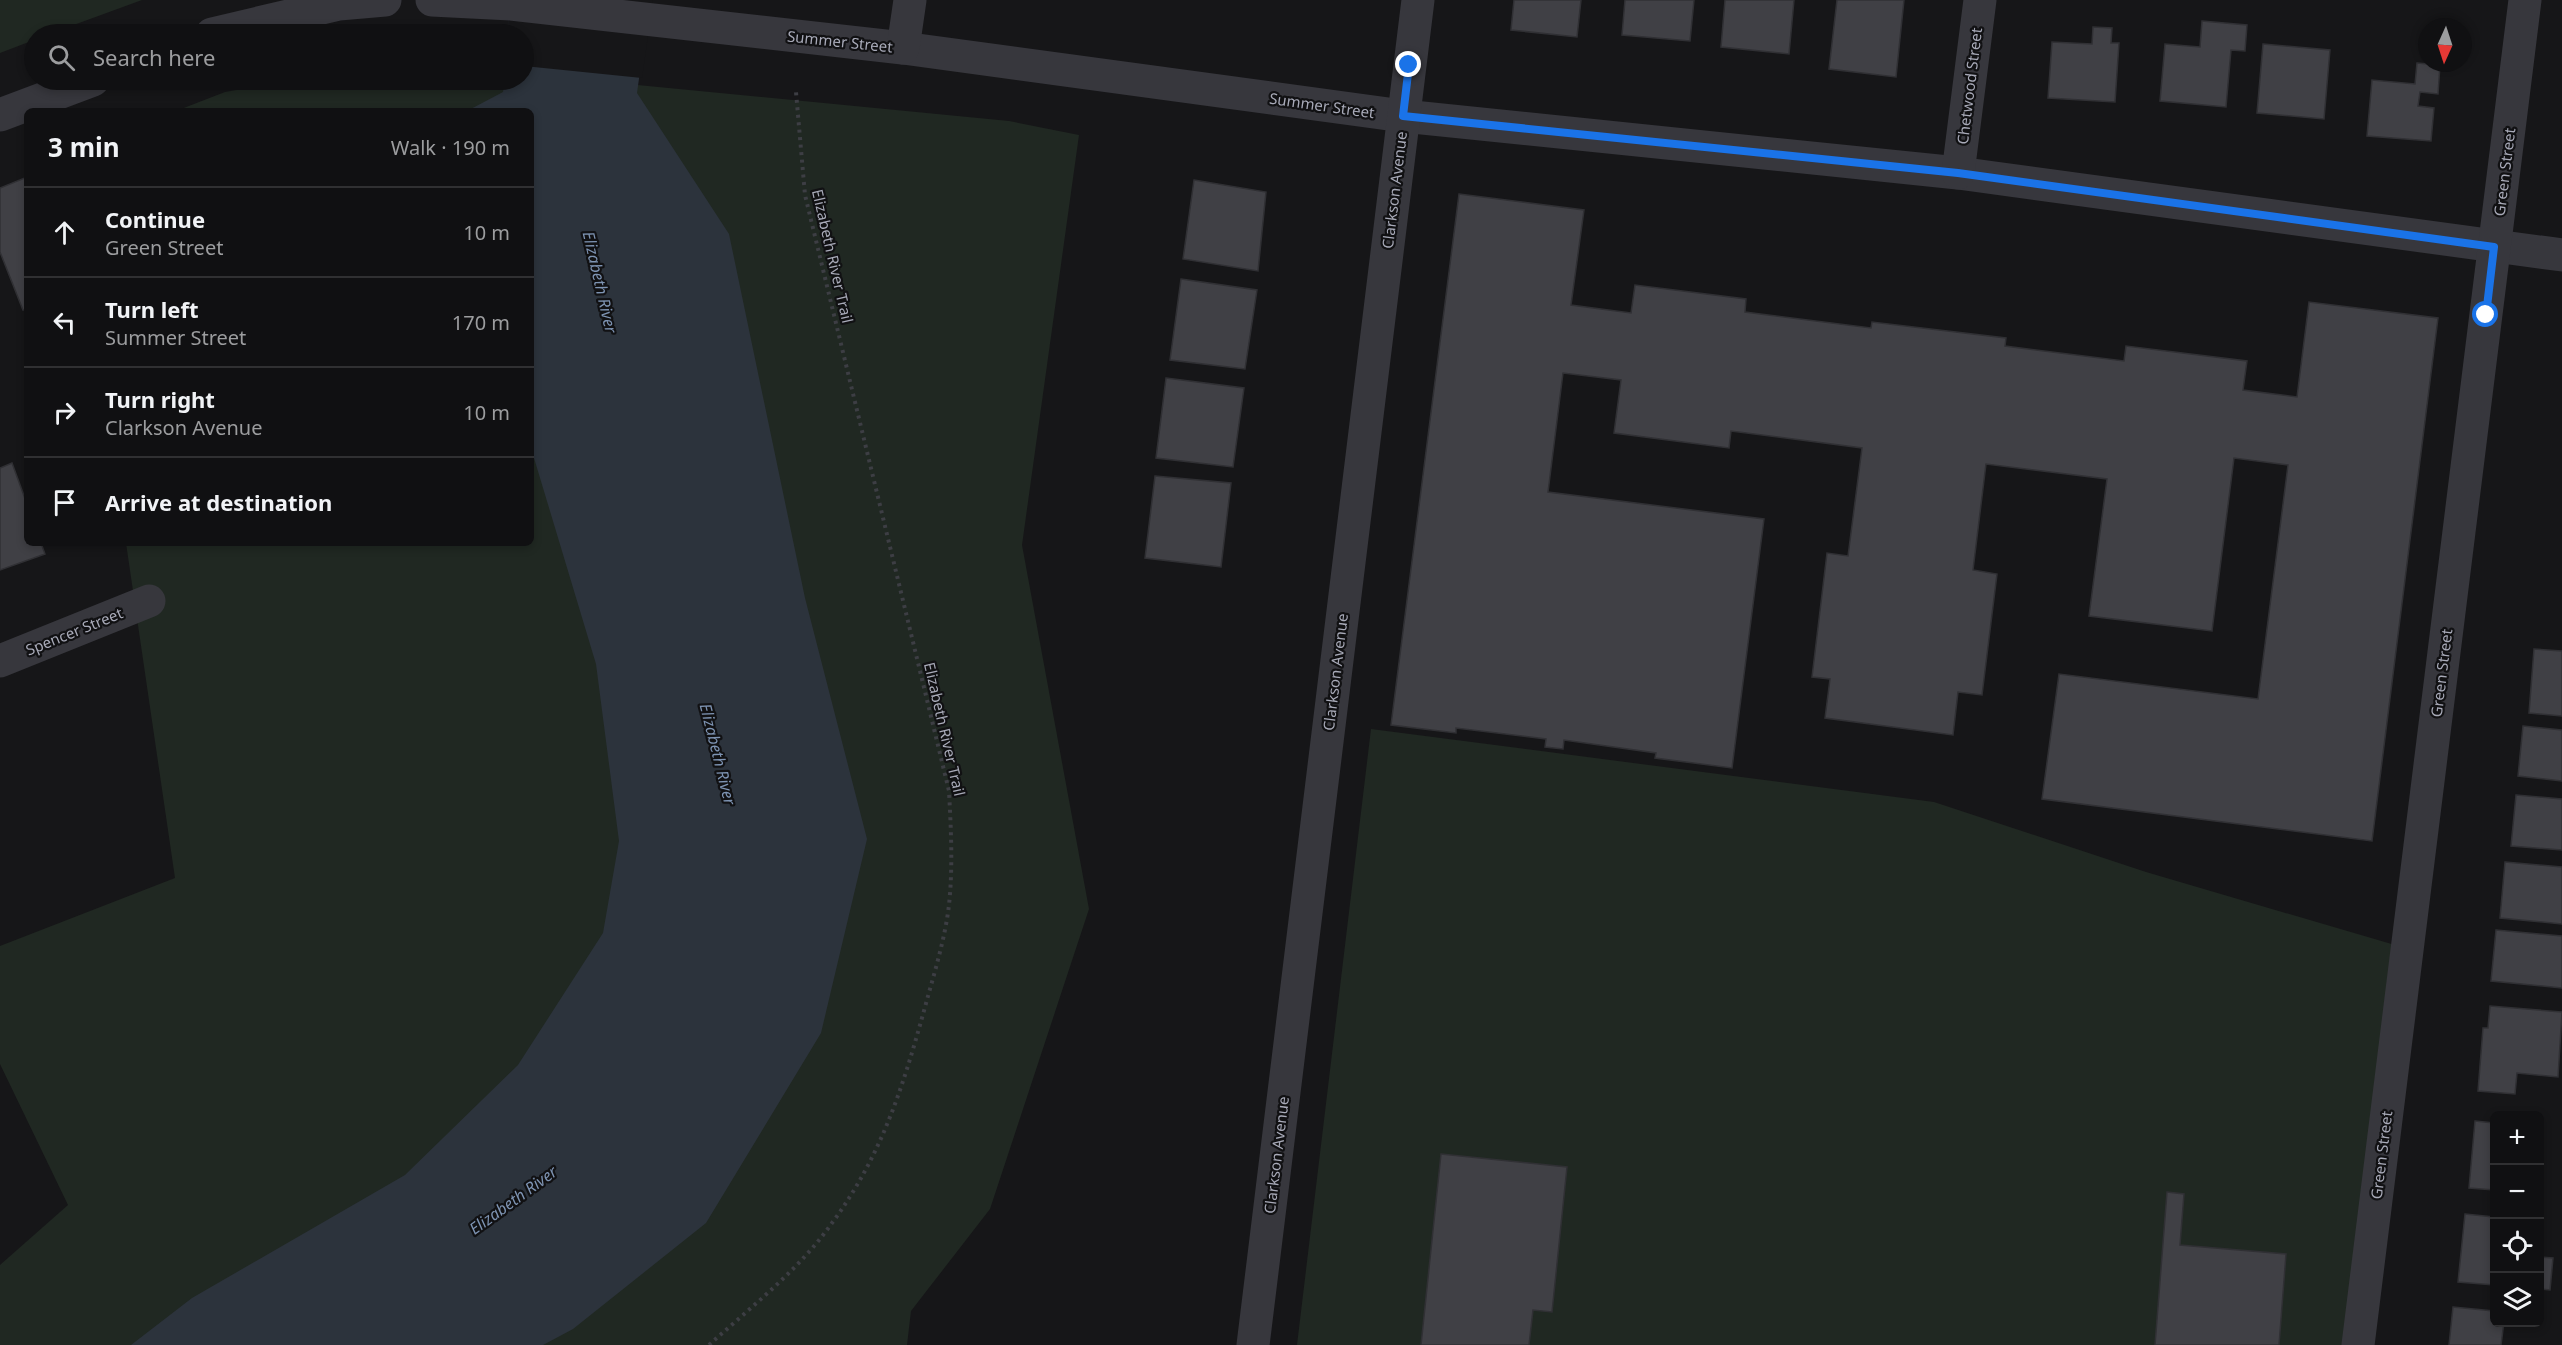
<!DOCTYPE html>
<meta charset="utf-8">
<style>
:root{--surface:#101012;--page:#19191b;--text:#f1f3f6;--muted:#9c9d9f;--line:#303032}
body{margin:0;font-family:"Noto Sans",sans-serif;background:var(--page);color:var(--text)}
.controls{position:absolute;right:18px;bottom:18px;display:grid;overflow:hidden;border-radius:9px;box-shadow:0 3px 9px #0003}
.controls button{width:54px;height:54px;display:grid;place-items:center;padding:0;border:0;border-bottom:2px solid var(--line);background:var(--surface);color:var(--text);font:30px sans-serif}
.compass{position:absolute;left:2418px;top:18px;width:54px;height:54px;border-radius:50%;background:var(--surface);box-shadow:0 3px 9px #0003;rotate:183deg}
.stop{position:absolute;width:18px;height:18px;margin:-14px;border:4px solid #1a73e8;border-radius:50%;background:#fff}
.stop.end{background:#1a73e8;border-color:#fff;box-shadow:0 2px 6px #0008}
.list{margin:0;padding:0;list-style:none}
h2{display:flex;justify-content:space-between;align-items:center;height:78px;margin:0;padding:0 24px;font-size:26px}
h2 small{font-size:20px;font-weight:400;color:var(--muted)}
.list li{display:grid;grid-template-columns:39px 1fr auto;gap:18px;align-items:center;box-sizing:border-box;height:90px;padding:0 24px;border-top:2px solid var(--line)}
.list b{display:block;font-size:22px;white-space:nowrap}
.list p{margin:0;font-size:20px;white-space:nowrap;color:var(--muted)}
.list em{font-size:20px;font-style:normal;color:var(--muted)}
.icon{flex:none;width:33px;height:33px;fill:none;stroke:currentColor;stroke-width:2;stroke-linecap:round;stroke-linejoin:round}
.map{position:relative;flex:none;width:2562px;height:1345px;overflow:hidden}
.search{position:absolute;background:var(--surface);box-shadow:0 3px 9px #0003;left:24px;top:24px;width:510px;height:66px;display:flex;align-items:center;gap:15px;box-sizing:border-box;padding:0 21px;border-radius:33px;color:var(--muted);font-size:22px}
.panel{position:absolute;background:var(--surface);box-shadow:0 3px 9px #0003;left:24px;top:108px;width:510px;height:438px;border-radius:9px}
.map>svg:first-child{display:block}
</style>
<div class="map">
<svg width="2562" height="1345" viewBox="0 0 2562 1345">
<rect width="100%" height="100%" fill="#161618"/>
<g fill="#202822">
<path d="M0,0h142l-93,34h-15v6l-34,13z"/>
<path d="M524,74l485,47 70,14 -57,410 67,364 -99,300 -79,102 -4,34h-907v-80l68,-60 -68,-141v-118l175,-68 -49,-335h405v-432h-355l49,-19 68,-12h231z"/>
<path d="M1371,729l563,73 212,70 249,73 -48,400h-1050z"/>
</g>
<path fill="#2c333c" d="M510,0h140l-13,93 92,141 76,364 62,241 -46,194 -115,190 -133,106 -30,16h-412l61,-47 213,-123 113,-110 85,-132 16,-92 -23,-177 -65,-216v-337h-64l36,-19 2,-12h19v-46h-16z"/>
<path fill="#161618" d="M511,0h142l-11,78 -118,-12v-32h-17z"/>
<g fill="#404045" stroke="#303034" stroke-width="1.5">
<path d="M1514,0h67l-4,37 -66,-7z"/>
<path d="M1625,0h69l-4,41 -68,-6z"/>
<path d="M1725,0h69l-5,54 -68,-7z"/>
<path d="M1837,0h67l-8,77 -67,-8z"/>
<path d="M2202,21l45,4 -2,26 -14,-1 -5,57 -66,-6 5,-57 35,3z"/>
<path d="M2093,27l19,1 -1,15h8l-4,59 -67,-4 4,-56 40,2z"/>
<path d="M2263,44l67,6 -6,69 -67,-6z"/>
<path d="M2417,63l23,2 -2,29 -18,-2 -2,14 16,2 -3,33 -64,-5 5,-56 43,4z"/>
<path d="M27,177v132l-4,1 -23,-58v-64z"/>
<path d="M1194,180l72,12 -8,79 -75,-12z"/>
<path d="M1459,194l125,16 -13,95 60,8 4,-28 111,14 -1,13 126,16 1,-6 134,16 -1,8 119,15 2,-15 121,15 -4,29 54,7 12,-95 129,16 -66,523 -330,-42 17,-125 199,25 30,-234 -54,-7 -22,173 -123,-15 18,-137 -121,-15 -13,106 24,4 -15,121 -24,-3 -5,43 -128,-17 5,-39 -18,-2 15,-124 21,3 14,-108 -131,-17 -2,17 -115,-15 7,-53 -58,-7 -15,119 216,27 -32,249 -77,-10 1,-5 -92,-13 -1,9 -18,-2 1,-8 -90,-11v5l-65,-8z"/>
<path d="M1181,279l76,11 -12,79 -75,-9z"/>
<path d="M1166,378l78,10 -11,79 -77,-9z"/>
<path d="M12,463l15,41v39h14l4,11 -45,16v-102z"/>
<path d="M1155,476l76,7 -10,84 -76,-9z"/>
<path d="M2534,649l28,2v65l-33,-3z"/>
<path d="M2523,726l39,4v51l-44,-5z"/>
<path d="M2516,795l46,4v51l-51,-4z"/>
<path d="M2505,862l57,5v57l-62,-6z"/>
<path d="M2496,930l66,6v52l-71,-7z"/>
<path d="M2490,1006l72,6 -4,65 -41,-4 -2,21 -37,-3 5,-63h5z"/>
<path d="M2475,1121l19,2v67l-25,-2z"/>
<path d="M1441,1154l126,13 -15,145 -19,-2 -4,35h-108z"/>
<path d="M2167,1192l17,2 -4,51 106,9 -7,91h-124z"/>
<path d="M2465,1214l29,3v68l-36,-3z"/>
<path d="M2540,1257l13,1 -3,32 -10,-1z"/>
<path d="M2453,1307l41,4v11h10l-3,23h-52z"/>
</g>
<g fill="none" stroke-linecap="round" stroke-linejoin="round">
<path stroke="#3d3e44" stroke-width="4" stroke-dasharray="3 4.5" stroke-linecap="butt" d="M709,1345c42,-38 90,-75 123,-122 50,-68 71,-136 93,-216 9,-33 20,-68 24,-102 4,-38 2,-76 0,-114l-144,-596 -9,-103"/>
<g stroke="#37373d" stroke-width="33">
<path d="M432,0l79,4 392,44 500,68 555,57 604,82"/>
<path d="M212,34l127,-30 46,-4"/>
<path d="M903,48l7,-48"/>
<path d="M0,115l93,-35"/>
<path d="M1958,173l22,-173"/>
<path d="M0,661l149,-60"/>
<path d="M1253,1345l165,-1345"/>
<path d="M2358,1345l167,-1345"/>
</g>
</g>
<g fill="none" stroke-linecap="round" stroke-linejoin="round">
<path stroke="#1a73e8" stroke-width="8" d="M1409,65l-6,51 555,57 536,74 -8,68"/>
</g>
<g text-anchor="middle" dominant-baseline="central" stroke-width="4.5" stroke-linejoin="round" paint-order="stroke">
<g font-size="15" fill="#a8aab8" stroke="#111113">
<text transform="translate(840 41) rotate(6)">Summer Street</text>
<text transform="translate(1969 86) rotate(-83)">Chetwood Street</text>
<text transform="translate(1322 105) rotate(8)">Summer Street</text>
<text transform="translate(2504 172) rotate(-83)">Green Street</text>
<text transform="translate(1394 190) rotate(-83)">Clarkson Avenue</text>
<text transform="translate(833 256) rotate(77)">Elizabeth River Trail</text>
<text transform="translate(74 631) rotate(-22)">Spencer Street</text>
<text transform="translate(1335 672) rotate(-83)">Clarkson Avenue</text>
<text transform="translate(2441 673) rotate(-83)">Green Street</text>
<text transform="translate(945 729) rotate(77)">Elizabeth River Trail</text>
<text transform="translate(1276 1155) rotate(-83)">Clarkson Avenue</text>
<text transform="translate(2381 1155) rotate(-83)">Green Street</text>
</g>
<g font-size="16" font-style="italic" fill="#7e94b3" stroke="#111113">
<text transform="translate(600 282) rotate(77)">Elizabeth River</text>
<text transform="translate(718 754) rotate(76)">Elizabeth River</text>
<text transform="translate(513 1200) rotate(-36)">Elizabeth River</text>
</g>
</g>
</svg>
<div class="controls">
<button>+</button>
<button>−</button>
<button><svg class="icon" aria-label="locate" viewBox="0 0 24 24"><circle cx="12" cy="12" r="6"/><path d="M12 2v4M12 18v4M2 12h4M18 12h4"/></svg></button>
<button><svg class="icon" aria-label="layers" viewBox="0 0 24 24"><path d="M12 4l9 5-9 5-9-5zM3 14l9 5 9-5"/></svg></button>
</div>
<svg class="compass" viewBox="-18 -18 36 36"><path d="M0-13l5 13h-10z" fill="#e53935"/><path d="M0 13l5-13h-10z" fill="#9c9d9f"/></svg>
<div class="stop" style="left:2486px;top:315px"></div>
<div class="stop end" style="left:1409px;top:65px"></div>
<div class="search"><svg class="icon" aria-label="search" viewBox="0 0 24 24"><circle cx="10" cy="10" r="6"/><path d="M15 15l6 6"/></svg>Search here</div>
<section class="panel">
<h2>3 min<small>Walk · 190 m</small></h2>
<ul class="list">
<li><svg class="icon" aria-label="ahead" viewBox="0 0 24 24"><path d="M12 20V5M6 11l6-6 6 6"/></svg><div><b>Continue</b><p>Green Street</p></div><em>10 m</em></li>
<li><svg class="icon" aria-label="left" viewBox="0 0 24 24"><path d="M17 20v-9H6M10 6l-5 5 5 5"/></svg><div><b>Turn left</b><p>Summer Street</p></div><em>170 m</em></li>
<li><svg class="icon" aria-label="right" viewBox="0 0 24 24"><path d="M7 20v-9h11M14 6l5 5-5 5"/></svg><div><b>Turn right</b><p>Clarkson Avenue</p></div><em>10 m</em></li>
<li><svg class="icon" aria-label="arrive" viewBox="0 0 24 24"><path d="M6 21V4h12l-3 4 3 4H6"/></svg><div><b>Arrive at destination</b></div></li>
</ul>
</section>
</div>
